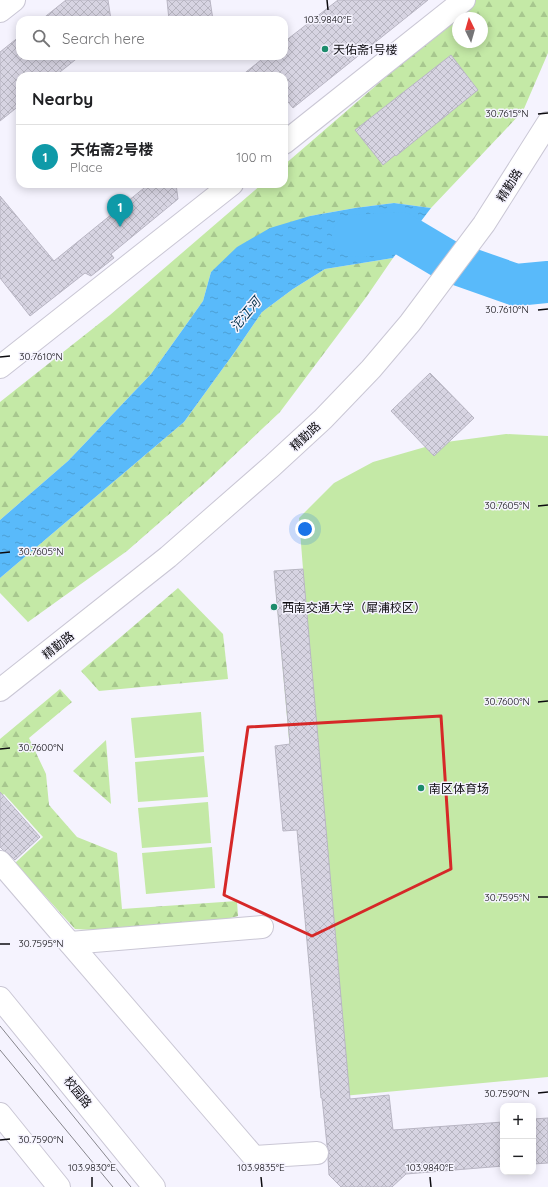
<!DOCTYPE html>
<meta charset="utf-8">
<style>
:root{--surface:#fff;--page:#f6f6f6;--text:#202124;--muted:#757577;--line:#e0e0e0;--accent:#1c8b6b}
body{margin:0;font-family:Quicksand,"Noto Sans SC",sans-serif;background:var(--page);color:var(--text)}
.controls{position:absolute;right:12px;bottom:12px;display:grid;overflow:hidden;border-radius:8px;box-shadow:0 2px 10px #0003}
.controls button{width:36px;height:36px;display:grid;place-items:center;padding:0;border:0;border-bottom:1px solid var(--line);background:var(--surface);color:var(--text);font:20px sans-serif}
.compass{position:absolute;left:452px;top:12px;width:36px;height:36px;border-radius:50%;background:var(--surface);box-shadow:0 2px 10px #0003;rotate:355deg}
.you{position:absolute;left:305px;top:529px;width:14px;height:14px;margin:-10px;border:3px solid #fff;border-radius:50%;background:#1a73e8;box-shadow:0 0 0 6px #1a73e833}
.badge{display:grid;place-items:center;width:26px;height:26px;border-radius:50%;background:var(--accent);color:#fff;font-size:13px;font-weight:700}
.pin{position:absolute;translate:-50% -33px;filter:drop-shadow(0 1px 2px #0008)}
.pin::after{content:'';position:absolute;top:21px;width:14px;height:12px;background:inherit;clip-path:polygon(0 0,100% 0,50% 100%)}
.list{margin:0;padding:0;list-style:none}
h2{display:flex;justify-content:space-between;align-items:center;height:52px;margin:0;padding:0 16px;font-size:17px}
h2 small{font-size:13px;font-weight:400;color:var(--muted)}
.list li{display:grid;grid-template-columns:26px 1fr auto;gap:12px;align-items:center;box-sizing:border-box;height:64px;padding:0 16px;border-top:1px solid var(--line)}
.list b{display:block;font-size:15px;white-space:nowrap}
.list p{margin:0;font-size:13px;white-space:nowrap;color:var(--muted)}
.list em{font-size:13px;font-style:normal;color:var(--muted)}
.icon{flex:none;width:22px;height:22px;fill:none;stroke:currentColor;stroke-width:2;stroke-linecap:round;stroke-linejoin:round}
.map{position:relative;flex:none;width:548px;height:1187px;overflow:hidden}
.search{position:absolute;background:var(--surface);box-shadow:0 2px 10px #0003;left:16px;top:16px;width:272px;height:44px;display:flex;align-items:center;gap:10px;box-sizing:border-box;padding:0 14px;border-radius:12px;color:var(--muted);font-size:15px}
.panel{position:absolute;background:var(--surface);box-shadow:0 2px 10px #0003;left:16px;top:72px;width:272px;height:116px;border-radius:12px}
.map>svg:first-child{display:block}
</style>
<div class="map">
<svg width="548" height="1187" viewBox="0 0 548 1187">
<defs>
<pattern id="forest-firs" width="22" height="20" patternUnits="userSpaceOnUse"><rect width="22" height="20" fill="#c4e9a6"/><path d="M5 1l3.5 6h-7zM16 11l3.5 6h-7z" fill="#a7c78e"/></pattern>
<pattern id="water-ripples" width="26" height="14" patternUnits="userSpaceOnUse"><rect width="26" height="14" fill="#59bafa"/><path d="M2 4q2-2 4 0t4 0M15 11q2-2 4 0t4 0" fill="none" stroke="#4c9fd5"/></pattern>
<pattern id="building-cross-hatch" width="8" height="8" patternUnits="userSpaceOnUse"><rect width="8" height="8" fill="#d7d4e2"/><path d="M0 0l8 8M0 8l8-8" fill="none" stroke="#b7b5c1"/></pattern>
</defs>
<rect width="100%" height="100%" fill="#f5f3fe"/>
<g fill="url(#forest-firs)" fill-rule="evenodd">
<path d="M475,0h73v53l-25,58 -92,97 -37,-5 -39,5 -45,8 -99,56 -8,29 -52,73 -83,87 -68,59v-118l110,-87 152,-131h22v-19zM458,18h24v24h-24z"/>
<path d="M393,258l-26,38 -87,116 -73,69 -80,70 -99,71 -28,-29v-15l184,-156 50,-69 28,-41 31,-23 32,-20z"/>
<path d="M178,588l45,46 5,45 -129,12 -18,-20z"/>
<path d="M60,689l12,13 -43,36 17,36 3,31 28,32 40,16 5,56 115,-8 1,15 -45,12 -48,5 -70,-4 -60,-66 28,-26 -39,-43 -4,3v-58z"/>
<path d="M106,740l5,64 -38,-33z"/>
</g>
<g fill="#c4e9a6">
<path d="M506,434l42,2v641l-227,21 -47,-527 29,-2 -4,-51 35,-35 39,-21 66,-19z"/>
<path d="M201,712l3,40 -69,6 -4,-40z"/>
<path d="M204,756l4,41 -70,5 -3,-40z"/>
<path d="M208,802l3,41 -69,5 -4,-40z"/>
<path d="M212,847l3,41 -69,6 -4,-41z"/>
</g>
<path fill="url(#water-ripples)" d="M394,203l37,5 -38,50 -68,11 -32,20 -31,23 -28,41 -50,69 -184,156v-58l68,-59 83,-87 52,-73 8,-29 26,-25 33,-19 40,-12 45,-8z"/>
<g fill="none" stroke-linecap="round" stroke-linejoin="round">
<path stroke="#59bafa" stroke-width="42" d="M353,236l48,-3 47,28 68,24 32,-3"/>
</g>
<g fill="url(#building-cross-hatch)" stroke="#b9b6c4">
<path d="M66,0h42l3,20h-70z"/>
<path d="M167,0h43l3,20h-44z"/>
<path d="M338,0h90l-135,108 -9,-11v-21h-43l25,-20h18v-14z"/>
<path d="M20,36v20h60l-25,20h-35v29l-20,16v-69z"/>
<path d="M451,55l27,35 -82,66 -1,-1 -12,10 -28,-35z"/>
<path d="M149,184h27l2,15 -67,55 3,4 -23,18 -6,-3 -55,43 -30,-38v-82l54,65z"/>
<path d="M430,373l44,45 -40,38 -43,-45z"/>
<path d="M303,569l47,530 39,-4 4,35 110,-8v44l-97,8 -14,13h-51l-12,-12 -1,-16 1,-7 -2,-7 -5,-47h-1l-24,-268 -14,1 -8,-85 15,-2 -16,-173z"/>
<path d="M0,792l40,45 -25,23 -6,-6 -6,-4 -3,-3z"/>
<path d="M548,1118v45l-15,1v-45z"/>
</g>
<g fill="none" stroke-linecap="round" stroke-linejoin="round">
<defs>
<g id="minor">
<path d="M0,11l14,-11"/>
<path d="M284,143l180,-143"/>
<path d="M0,367l232,-183"/>
<path d="M0,690l168,-133 104,-91 51,-47 48,-50 39,-46 74,-99 64,-101"/>
<path d="M0,862l254,295 63,-4"/>
<path d="M70,943l192,-16"/>
<path d="M0,998l154,189"/>
<path d="M0,1114l59,73"/>
</g>
</defs>
<use href="#minor" stroke="#cac7d5" stroke-width="24"/>
<use href="#minor" stroke="#fff" stroke-width="22"/>
<g stroke="#87868d" stroke-width="1">
<path d="M0,1026l131,161"/>
<path d="M0,1050l113,137"/>
</g>
</g>
<path fill="none" stroke="#d62828" stroke-width="3" stroke-linejoin="round" d="M441,716l10,153 -139,67 -88,-41 24,-168z"/>
<path fill="none" stroke="#0d0c10" stroke-width="1.5" d="M327,0l1,10M538,114l10,-1M538,310l10,-1M0,357l10,-1M538,506l10,-1M0,553l10,-1M538,702l10,-1M0,749l10,-1M538,897h10M0,944h10M538,1093l10,-1M0,1140l10,-1M92,1177v10M261,1177l1,10M430,1177l1,10"/>
<g fill="#1c8b6b" stroke="#f5f3fe" stroke-width="1.5">
<circle cx="325" cy="49" r="4"/>
<circle cx="274" cy="607" r="4"/>
<circle cx="421" cy="788" r="4"/>
</g>
<g text-anchor="middle" dominant-baseline="central" stroke-width="3" stroke-linejoin="round" paint-order="stroke">
<g font-size="12" fill="#0d0c10" stroke="#f5f3fe" text-anchor="start">
<text x="333" y="49">天佑斋1号楼</text>
<text x="282" y="607">西南交通大学（犀浦校区）</text>
<text x="429" y="788">南区体育场</text>
</g>
<g font-size="12" fill="#0d0c10" stroke="#f5f3fe">
<text transform="translate(509 185) rotate(-58)">精勤路</text>
<text transform="translate(305 436) rotate(-43)">精勤路</text>
<text transform="translate(58 645) rotate(-38)">精勤路</text>
<text transform="translate(78 1092) rotate(51)">校园路</text>
</g>
<g font-size="13" font-style="italic" fill="#043049" stroke="#f5f3fe">
<text transform="translate(245 314) rotate(-50)">沱江河</text>
</g>
</g>
<g font-size="10" text-anchor="middle" fill="#0d0c10" stroke="#f5f3fe" stroke-width="3" stroke-linejoin="round" paint-order="stroke">
<text x="328" y="23">103.9840°E</text>
<text x="507" y="117">30.7615°N</text>
<text x="507" y="313">30.7610°N</text>
<text x="41" y="360">30.7610°N</text>
<text x="507" y="509">30.7605°N</text>
<text x="41" y="555">30.7605°N</text>
<text x="507" y="705">30.7600°N</text>
<text x="41" y="751">30.7600°N</text>
<text x="507" y="901">30.7595°N</text>
<text x="41" y="947">30.7595°N</text>
<text x="507" y="1097">30.7590°N</text>
<text x="41" y="1143">30.7590°N</text>
<text x="92" y="1171">103.9830°E</text>
<text x="261" y="1171">103.9835°E</text>
<text x="430" y="1171">103.9840°E</text>
</g>
</svg>
<div class="controls">
<button>+</button>
<button>−</button>
</div>
<svg class="compass" viewBox="-18 -18 36 36"><path d="M0-13l5 13h-10z" fill="#e53935"/><path d="M0 13l5-13h-10z" fill="#757577"/></svg>
<div class="you"></div>
<div class="pin badge" style="left:120px;top:227px;background:#0f9aa8">1</div>
<div class="search"><svg class="icon" aria-label="search" viewBox="0 0 24 24"><circle cx="10" cy="10" r="6"/><path d="M15 15l6 6"/></svg>Search here</div>
<section class="panel">
<h2>Nearby<small></small></h2>
<ul class="list">
<li><span class="badge" style="background:#0f9aa8">1</span><div><b>天佑斋2号楼</b><p>Place</p></div><em>100 m</em></li>
</ul>
</section>
</div>
